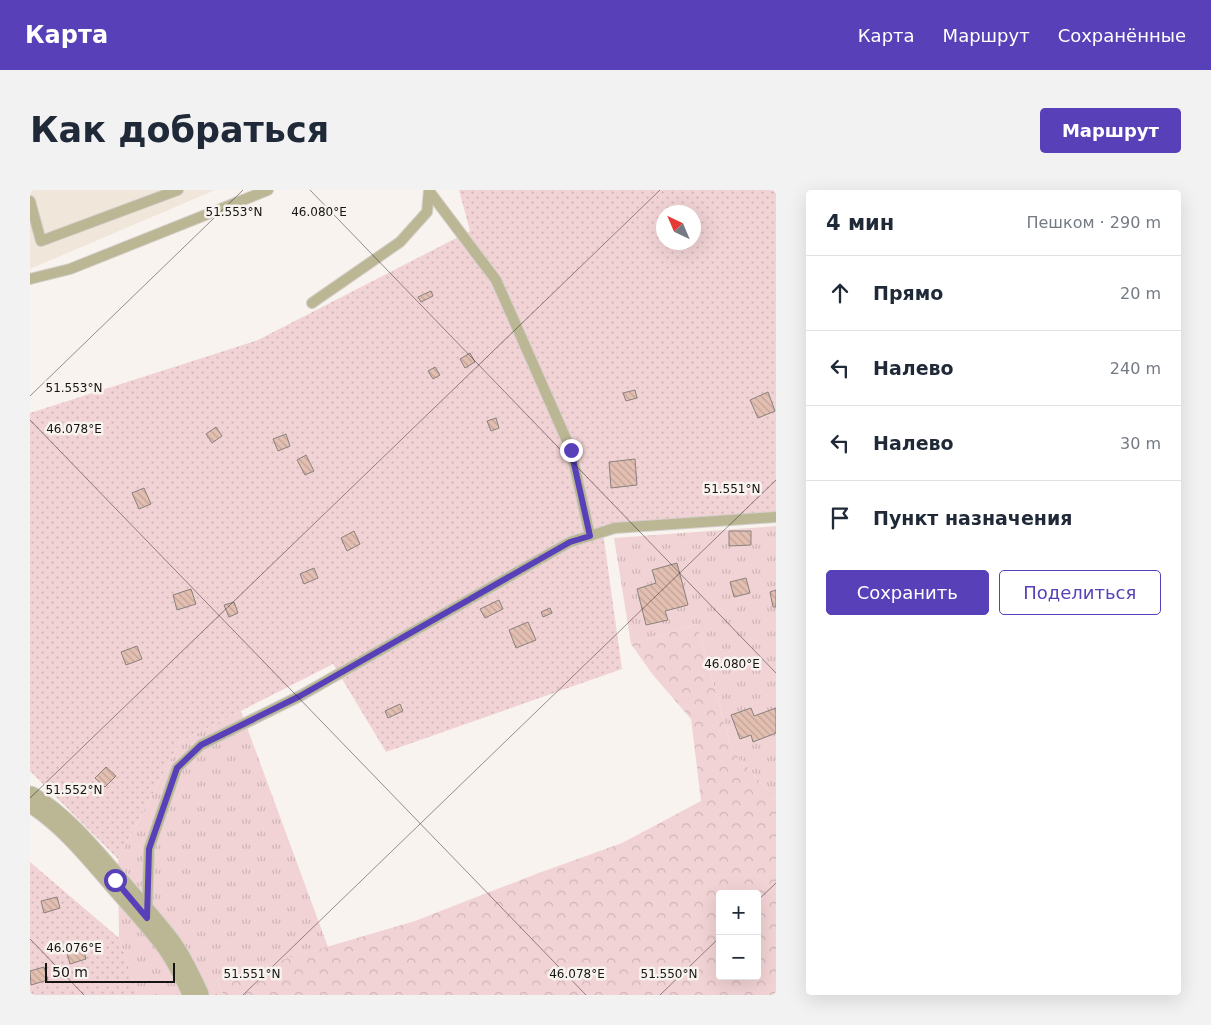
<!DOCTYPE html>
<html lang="ru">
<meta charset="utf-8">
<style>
:root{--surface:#fff;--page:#f2f2f3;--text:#1f2937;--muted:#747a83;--line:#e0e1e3;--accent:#5740b8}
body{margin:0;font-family:"DejaVu Sans",sans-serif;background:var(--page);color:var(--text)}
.controls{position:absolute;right:15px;bottom:15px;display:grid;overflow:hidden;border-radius:5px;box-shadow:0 5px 20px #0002}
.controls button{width:45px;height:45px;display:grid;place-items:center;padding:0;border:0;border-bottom:1px solid var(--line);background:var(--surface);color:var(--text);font:25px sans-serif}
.compass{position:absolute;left:626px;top:15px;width:45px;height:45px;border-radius:50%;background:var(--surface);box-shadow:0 5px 20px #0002;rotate:316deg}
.scale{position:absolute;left:15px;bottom:12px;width:130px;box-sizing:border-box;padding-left:5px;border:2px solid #161413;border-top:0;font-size:14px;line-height:18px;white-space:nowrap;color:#161413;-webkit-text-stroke:4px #f8f3ee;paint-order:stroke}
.stop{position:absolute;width:15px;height:15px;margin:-11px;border:4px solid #5740b8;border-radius:50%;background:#fff}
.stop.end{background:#5740b8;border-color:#fff;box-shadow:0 1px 5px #0008}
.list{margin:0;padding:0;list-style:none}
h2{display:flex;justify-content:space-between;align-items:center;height:65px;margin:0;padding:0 20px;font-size:21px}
h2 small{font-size:16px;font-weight:400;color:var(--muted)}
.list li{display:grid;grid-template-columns:32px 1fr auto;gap:15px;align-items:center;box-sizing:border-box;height:75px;padding:0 20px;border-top:1px solid var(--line)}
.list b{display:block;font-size:19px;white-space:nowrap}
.list em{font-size:16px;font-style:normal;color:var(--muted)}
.actions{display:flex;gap:10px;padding:15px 20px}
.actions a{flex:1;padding:11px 0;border:1px solid var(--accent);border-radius:5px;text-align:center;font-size:18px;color:var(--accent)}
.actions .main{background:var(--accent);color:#fff}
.icon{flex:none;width:28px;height:28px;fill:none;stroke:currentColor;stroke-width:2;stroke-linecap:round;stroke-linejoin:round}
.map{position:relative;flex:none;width:746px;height:805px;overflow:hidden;border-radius:5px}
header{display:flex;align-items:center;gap:30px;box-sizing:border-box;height:70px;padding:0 25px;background:var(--accent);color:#fff}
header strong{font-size:24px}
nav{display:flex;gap:28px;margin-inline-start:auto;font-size:18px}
.intro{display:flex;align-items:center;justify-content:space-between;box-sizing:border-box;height:120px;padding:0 30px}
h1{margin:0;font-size:35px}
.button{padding:12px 22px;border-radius:5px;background:var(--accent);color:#fff;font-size:18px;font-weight:700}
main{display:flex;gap:30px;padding:0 30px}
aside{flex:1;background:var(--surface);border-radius:5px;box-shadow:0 5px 20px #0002}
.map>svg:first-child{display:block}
</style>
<header>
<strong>Карта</strong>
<nav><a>Карта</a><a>Маршрут</a><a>Сохранённые</a></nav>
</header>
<div class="intro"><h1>Как добраться</h1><a class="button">Маршрут</a></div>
<main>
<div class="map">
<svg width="746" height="805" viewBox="0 0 746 805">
<defs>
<pattern id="grass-tufts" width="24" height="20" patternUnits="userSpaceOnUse" patternTransform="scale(1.25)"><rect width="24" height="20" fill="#f2d3d5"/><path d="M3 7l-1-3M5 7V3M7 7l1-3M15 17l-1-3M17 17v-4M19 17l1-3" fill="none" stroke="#cfb4b6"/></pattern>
<pattern id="forest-crowns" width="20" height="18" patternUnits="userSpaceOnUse" patternTransform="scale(1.25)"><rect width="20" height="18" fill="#f2d3d5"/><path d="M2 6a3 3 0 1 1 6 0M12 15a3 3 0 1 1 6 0" fill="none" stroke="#cfb4b6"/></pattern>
<pattern id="garden-dots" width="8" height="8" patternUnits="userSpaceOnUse" patternTransform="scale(1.25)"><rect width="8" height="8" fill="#f2d3d5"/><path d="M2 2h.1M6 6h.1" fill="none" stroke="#cfb4b6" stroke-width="1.8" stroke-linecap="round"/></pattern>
<pattern id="building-back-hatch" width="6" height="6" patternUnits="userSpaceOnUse" patternTransform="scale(1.25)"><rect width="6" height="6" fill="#e3bfb1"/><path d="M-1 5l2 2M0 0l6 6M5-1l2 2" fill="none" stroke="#c2a397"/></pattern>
</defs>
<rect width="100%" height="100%" fill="#f8f3ee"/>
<path fill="#f0e6da" d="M0,0h185l-185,79z"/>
<g fill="url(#grass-tufts)">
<path d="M746,336v274l-45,-52 -34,-124 -66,20 -17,-106z"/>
<path d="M211,521l87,236 -111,32 6,16h-85l-19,-57 -1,-79 62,-117z"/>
</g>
<path fill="url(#forest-crowns)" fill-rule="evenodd" d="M667,434l34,124 45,52v195h-553l-6,-16 198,-58 121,-47 86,-31 79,-42 -10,-82 -38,-44 -22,-31zM690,704h37v82h-37z"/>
<g fill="url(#garden-dots)" fill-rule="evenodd">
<path d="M429,0h317v330l-174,5 20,144 -236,83 -53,-88 -153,78 -62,117 -88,-88v-358l228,-73 212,-109zM634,22h30v30h-30z"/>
<path d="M0,672l89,76 19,57h-108z"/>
</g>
<g fill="url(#building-back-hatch)" stroke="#88817e">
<path d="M401,101l2,5 -12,6 -3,-5z"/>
<path d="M440,163l5,9 -10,6 -5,-9z"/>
<path d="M405,177l5,8 -7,4 -5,-8z"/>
<path d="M605,200l2,8 -11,3 -3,-8z"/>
<path d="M738,202l7,19 -17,7 -8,-18z"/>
<path d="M466,228l3,10 -8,3 -4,-10z"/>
<path d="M186,237l6,9 -10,7 -6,-9z"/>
<path d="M256,244l4,12 -12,5 -5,-12z"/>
<path d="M276,265l8,16 -9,4 -8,-15z"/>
<path d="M605,269l2,26 -26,3 -2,-26z"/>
<path d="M114,298l7,16 -12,5 -7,-16z"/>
<path d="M324,341l6,13 -13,7 -6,-13z"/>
<path d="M699,341h22v14l-22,1z"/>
<path d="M647,373l11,42 -23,6 3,9 -22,5 -9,-36 19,-6 -4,-13z"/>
<path d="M284,378l4,10 -14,6 -4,-10z"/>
<path d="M716,388l4,15 -16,4 -4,-15z"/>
<path d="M161,399l5,15 -19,6 -4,-15z"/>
<path d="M746,400v17h-3l-3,-15z"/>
<path d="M469,410l4,9 -18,9 -5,-9z"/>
<path d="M204,412l4,11 -9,4 -5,-12z"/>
<path d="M520,418l2,5 -9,4 -2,-5z"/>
<path d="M498,432l8,18 -20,8 -7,-18z"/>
<path d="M107,456l5,13 -16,6 -5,-13z"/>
<path d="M370,514l3,7 -15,7 -3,-7z"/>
<path d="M721,518l3,8 22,-8v25l-23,9 -2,-7 -11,4 -9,-24z"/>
<path d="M76,577l10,9 -11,11 -10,-9z"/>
<path d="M27,707l3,11 -16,5 -3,-12z"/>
<path d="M53,758l3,11 -16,5 -3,-11z"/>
<path d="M14,777l4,13 -17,5 -1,-14z"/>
</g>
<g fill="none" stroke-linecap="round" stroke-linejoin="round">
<defs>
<g id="service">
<path d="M399,1l67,89 75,170 19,86"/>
<path d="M0,11l11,40 137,-51"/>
<path d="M0,89l40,-10 198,-79"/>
<path d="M282,113l88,-61 27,-30 2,-22"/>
<path d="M117,722l2,-63 28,-81 24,-23 99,-49 270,-154 45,-14 161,-11"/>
</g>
<path id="tertiary" d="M0,609c33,20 60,53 85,82 18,21 37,41 54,64 11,15 19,33 27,50"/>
</defs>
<use href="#service" stroke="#d4cfcb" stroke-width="12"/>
<use href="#tertiary" stroke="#d4cfcb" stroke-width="27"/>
<use href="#service" stroke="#bbb693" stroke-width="10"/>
<use href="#tertiary" stroke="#bbb693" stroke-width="25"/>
</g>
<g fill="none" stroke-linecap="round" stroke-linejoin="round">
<path stroke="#5740b8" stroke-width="6" d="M85,690l32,38 2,-69 28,-81 24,-23 99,-49 270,-154 20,-6 -19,-86"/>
</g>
<path fill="none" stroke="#161413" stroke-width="1" stroke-opacity="0.45" d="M280,0l466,483M0,206l213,-206M0,230l556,575M0,608l630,-608M727,711l19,-18M0,749l54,56M213,805l533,-515M630,805l60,-58"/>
<g font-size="12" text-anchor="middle" fill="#161413" stroke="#f8f3ee" stroke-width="5" stroke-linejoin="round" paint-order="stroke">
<text x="204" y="26">51.553°N</text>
<text x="289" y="26">46.080°E</text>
<text x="44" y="202">51.553°N</text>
<text x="44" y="243">46.078°E</text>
<text x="702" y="303">51.551°N</text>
<text x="702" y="478">46.080°E</text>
<text x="44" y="604">51.552°N</text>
<text x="44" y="762">46.076°E</text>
<text x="547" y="788">46.078°E</text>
<text x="222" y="788">51.551°N</text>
<text x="639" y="788">51.550°N</text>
</g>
</svg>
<div class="controls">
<button>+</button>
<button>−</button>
</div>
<svg class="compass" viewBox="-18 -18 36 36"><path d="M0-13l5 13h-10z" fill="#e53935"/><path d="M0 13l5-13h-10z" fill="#747a83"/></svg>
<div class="scale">50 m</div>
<div class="stop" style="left:85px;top:690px"></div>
<div class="stop end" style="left:541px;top:260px"></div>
</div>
<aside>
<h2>4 мин<small>Пешком · 290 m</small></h2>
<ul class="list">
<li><svg class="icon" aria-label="ahead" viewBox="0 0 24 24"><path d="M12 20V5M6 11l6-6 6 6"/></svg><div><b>Прямо</b></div><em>20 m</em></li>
<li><svg class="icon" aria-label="left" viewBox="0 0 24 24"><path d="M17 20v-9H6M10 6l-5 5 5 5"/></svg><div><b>Налево</b></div><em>240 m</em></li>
<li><svg class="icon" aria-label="left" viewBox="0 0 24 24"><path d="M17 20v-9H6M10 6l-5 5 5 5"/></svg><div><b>Налево</b></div><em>30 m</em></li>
<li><svg class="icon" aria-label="arrive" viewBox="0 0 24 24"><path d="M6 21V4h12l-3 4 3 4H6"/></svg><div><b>Пункт назначения</b></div></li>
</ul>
<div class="actions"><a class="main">Сохранить</a><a>Поделиться</a></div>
</aside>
</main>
